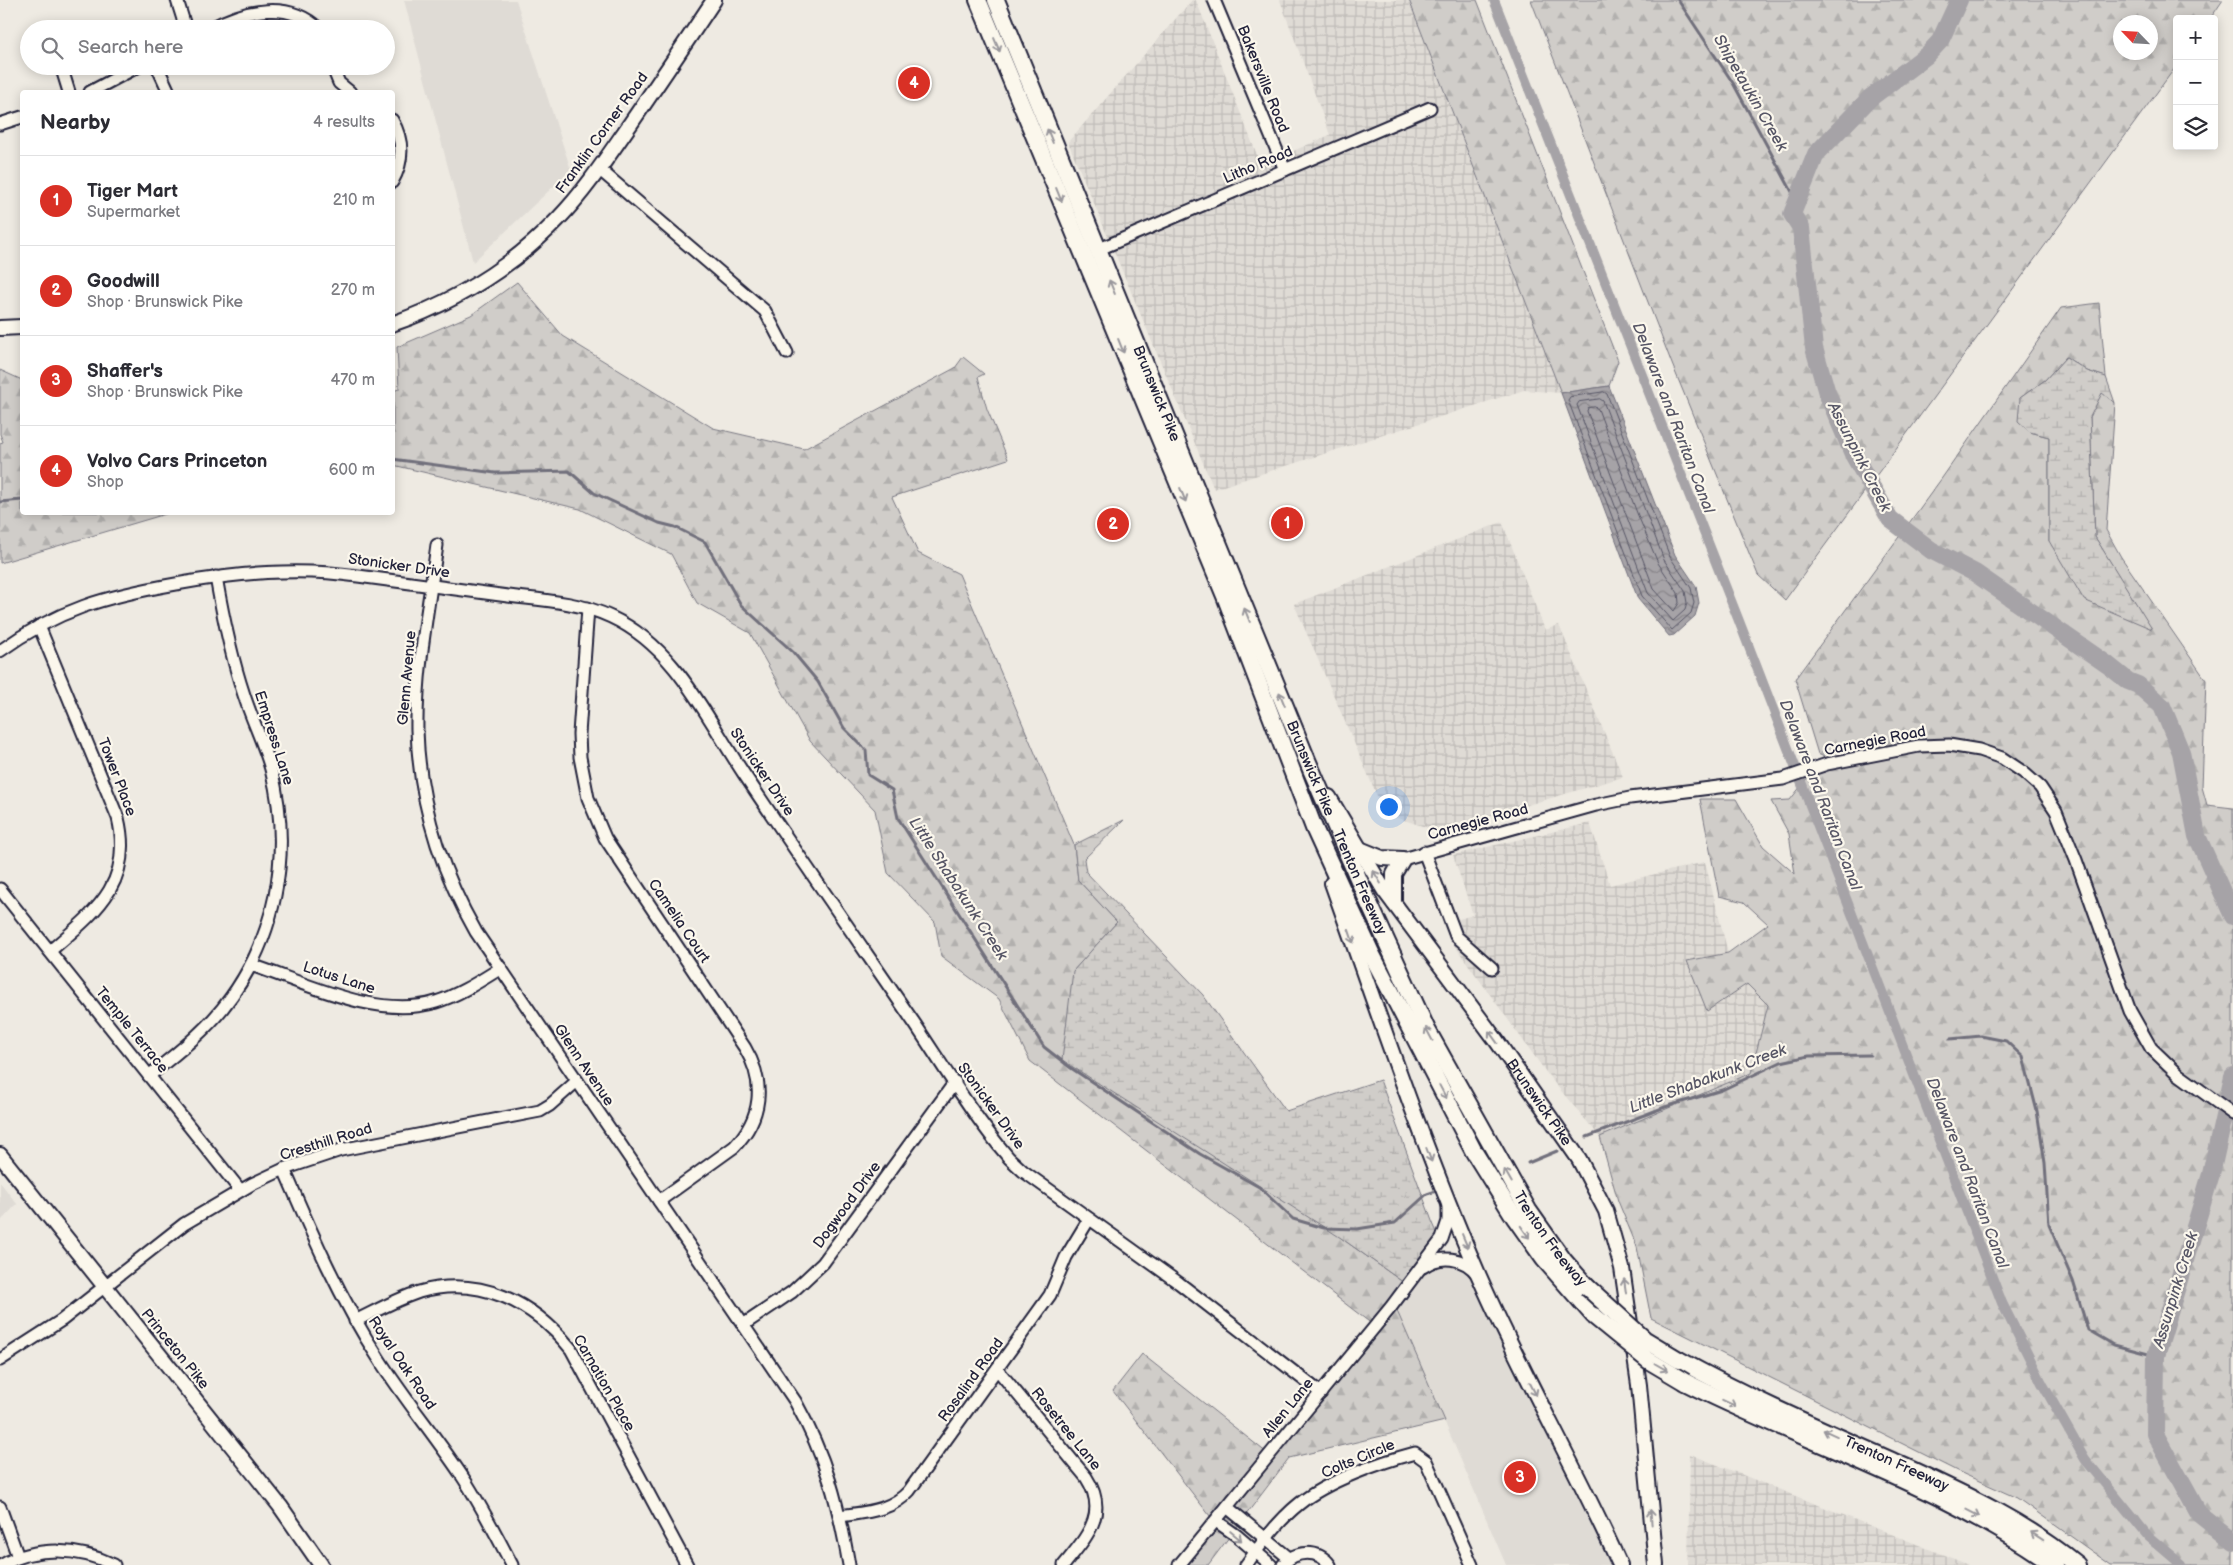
<!DOCTYPE html>
<meta charset="utf-8">
<style>
:root{--surface:#fff;--page:#f7f7f7;--text:#2b2b33;--muted:#7c7c81;--line:#e1e1e2;--accent:#d93025}
body{margin:0;font-family:"Balsamiq Sans",sans-serif;background:var(--page);color:var(--text)}
.controls{position:absolute;right:15px;top:15px;display:grid;overflow:hidden;border-radius:5px;box-shadow:0 2px 12px #0003}
.controls button{width:45px;height:45px;display:grid;place-items:center;padding:0;border:0;border-bottom:1px solid var(--line);background:var(--surface);color:var(--text);font:25px sans-serif}
.compass{position:absolute;left:2113px;top:15px;width:45px;height:45px;border-radius:50%;background:var(--surface);box-shadow:0 2px 12px #0003;rotate:295deg}
.you{position:absolute;left:1388px;top:806px;width:18px;height:18px;margin:-12px;border:4px solid #fff;border-radius:50%;background:#1a73e8;box-shadow:0 0 0 8px #1a73e833}
.badge{display:grid;place-items:center;width:32px;height:32px;border-radius:50%;background:var(--accent);color:#fff;font-size:16px;font-weight:700}
.pin{position:absolute;translate:-50% -50%;border:2px solid #fff;box-shadow:0 1px 5px #0006}
.list{margin:0;padding:0;list-style:none}
h2{display:flex;justify-content:space-between;align-items:center;height:65px;margin:0;padding:0 20px;font-size:21px}
h2 small{font-size:16px;font-weight:400;color:var(--muted)}
.list li{display:grid;grid-template-columns:32px 1fr auto;gap:15px;align-items:center;box-sizing:border-box;height:90px;padding:0 20px;border-top:1px solid var(--line)}
.list b{display:block;font-size:19px;white-space:nowrap}
.list p{margin:0;font-size:16px;white-space:nowrap;color:var(--muted)}
.list em{font-size:16px;font-style:normal;color:var(--muted)}
.icon{flex:none;width:28px;height:28px;fill:none;stroke:currentColor;stroke-width:2;stroke-linecap:round;stroke-linejoin:round}
.map{position:relative;flex:none;width:2233px;height:1565px;overflow:hidden}
.search{position:absolute;background:var(--surface);box-shadow:0 2px 12px #0003;left:20px;top:20px;width:375px;height:55px;display:flex;align-items:center;gap:12px;box-sizing:border-box;padding:0 18px;border-radius:28px;color:var(--muted);font-size:19px}
.panel{position:absolute;background:var(--surface);box-shadow:0 2px 12px #0003;left:20px;top:90px;width:375px;height:425px;border-radius:5px}
.map>svg:first-child{display:block}
</style>
<div class="map">
<svg width="2233" height="1565" viewBox="0 0 2233 1565">
<defs>
<pattern id="industrial-grid" width="8" height="8" patternUnits="userSpaceOnUse" patternTransform="scale(1.25)"><rect width="8" height="8" fill="#dfdbd5"/><path d="M0 4h8M4 0v8" fill="none" stroke="#bfbcb8"/></pattern>
<pattern id="forest-firs" width="22" height="20" patternUnits="userSpaceOnUse" patternTransform="scale(1.25)"><rect width="22" height="20" fill="#d0cdc9"/><path d="M5 1l3.5 6h-7zM16 11l3.5 6h-7z" fill="#b2b0ae"/></pattern>
<pattern id="wetland-marsh" width="20" height="14" patternUnits="userSpaceOnUse" patternTransform="scale(1.25)"><rect width="20" height="14" fill="#d0cdc9"/><path d="M1 5h8M5 5V1M11 12h8M15 12V8" fill="none" stroke="#b2b0ae"/></pattern>
<pattern id="water-waves" width="16" height="10" patternUnits="userSpaceOnUse" patternTransform="scale(1.25)"><rect width="16" height="10" fill="#a6a3a7"/><path d="M0 5q4-4 8 0t8 0" fill="none" stroke="#878489"/></pattern>
</defs>
<rect width="100%" height="100%" fill="#eeeae2"/>
<filter id="ink" filterUnits="userSpaceOnUse"><feTurbulence type="fractalNoise" baseFrequency=".02" numOctaves="2"/><feDisplacementMap in="SourceGraphic" scale="10" xChannelSelector="R" yChannelSelector="G"/><feConvolveMatrix kernelMatrix="1 2 1 2 8 2 1 2 1" color-interpolation-filters="sRGB"/></filter>
<g filter="url(#ink)">
<g fill="#dfdbd5">
<path d="M404,0h112l55,170 -98,92z"/>
<path d="M0,1182l17,22 -17,18z"/>
<path d="M1430,1262l36,1 154,302h-114l-112,-261z"/>
</g>
<g fill="url(#industrial-grid)">
<path d="M1192,0h4l65,165 69,-30 -50,-135h129l152,393 -37,-3 -310,99 -146,-347z"/>
<path d="M1502,522l43,108 14,-5 64,152 -185,54 -53,-17 -91,-210z"/>
<path d="M1590,823l20,62 95,-23 23,91 -41,8 60,23 21,21 -17,68 -151,64 -49,-58 -99,-137 -7,-19 28,-8 -20,-60z"/>
<path d="M1690,1454l279,111h-281z"/>
</g>
<g fill="url(#forest-firs)" stroke="#797882" fill-rule="evenodd">
<path d="M1409,0h68l141,361 -9,25 -48,7z"/>
<path d="M1531,0h692l-13,19h-33v46l-392,535 -27,-25 -86,-211zM2150,22v30h-30v-30z"/>
<path d="M517,282l46,54 150,92 91,21 151,-81 8,-11 21,17 -6,3 9,32 21,50 -116,38 26,56 41,21 115,271 4,35 39,42 -44,49 268,267 66,47 -13,19 51,117 -156,37 -81,107h-24l33,-40 -104,-134 29,-37 130,103 105,-129 -347,-267 -31,-62 -58,-43 -6,-34 -47,-49 -13,-63 -65,-69 -60,-108 -53,-30 -26,-49 -91,-45 -187,-44v-74l6,-2 -2,-42 74,-32z"/>
<path d="M2099,303l7,74 -19,-6 -21,-14 -21,23 -25,18 10,34 19,5v104l102,88 -56,-92 -5,-120 12,-25 13,11 -9,127 15,27 85,123 -4,107 5,18 26,3v757h-122l-94,-67 -60,-27 -306,-153 -14,-71 -19,-46 -18,-64 151,-64 17,-68 -21,-21 -40,27 -20,-50 41,-8 40,-29 -24,-22 -25,-6 -19,-97h36l27,47 32,28 -6,-40 -18,-33 19,-1 34,-43 -6,-3 -23,-75 147,-201 119,-170z"/>
<path d="M0,370l22,10v132l147,1 -169,50v-120l3,-1 -3,-8z"/>
</g>
<g fill="url(#wetland-marsh)" stroke="#797882">
<path d="M2066,357l21,14 19,6 9,26 -13,-10 -12,24 5,120 57,92 -68,-29 -35,-59v-104l-19,-5 -12,-11 2,-23 25,-18z"/>
<path d="M1124,820l-40,39 2,13 117,123 83,116 94,-31 52,141 11,25 -36,39 -66,-47 -279,-178 11,-89 44,-49 -39,-42 -4,-35z"/>
</g>
<path fill="url(#water-waves)" stroke="#716f7c" d="M1609,386l66,169 21,31 3,17 -4,13 -21,19 -5,1 -31,-37 -77,-206z"/>
<g fill="none" stroke-linecap="round" stroke-linejoin="round">
<g stroke="#575666" stroke-width="1">
<path d="M1604,392l3,2 63,163 21,31 3,15 -3,10 -19,17 -30,-34 -74,-196 2,-3z"/>
<path d="M1600,399l3,2 61,159 21,31 2,12 -2,7 -12,11 -25,-28 -71,-188 2,-3z"/>
<path d="M1595,407l3,2 39,104 21,50 20,30 1,10 -5,8 -20,-22 -67,-178 1,-3z"/>
</g>
<g stroke="#716f7c" stroke-width="3">
<path d="M1678,0l55,83 64,118"/>
<path d="M392,459l103,14 74,-2 25,22 65,30 16,4 30,15 36,63 52,47 25,30 26,46 22,22 2,25 24,15 6,28 146,229 27,21 129,86 59,33 34,32 31,9 33,1 38,-6 32,-29 12,-4"/>
<path d="M0,502l22,-2"/>
<path d="M1950,1039l31,-3 25,5 17,16 14,54 8,52 4,62 24,56 15,49 26,15 42,11"/>
<path d="M1587,1137l78,-30 57,-17 59,-28 28,-6 61,-1"/>
<path d="M1528,1163l29,-12"/>
</g>
<path stroke="#a6a3a7" stroke-width="10" d="M1494,0l245,621 263,682 40,80 43,76 63,77 34,29"/>
<g stroke="#a6a3a7" stroke-width="18">
<path d="M1959,0l-19,41 -13,14 -57,43 -54,56 -24,60 9,14 13,120 13,45 26,61 37,65 41,31 44,23 133,92 20,16 10,4 24,21 19,46 16,84 36,80"/>
<path d="M2233,1076l-22,98 -55,182 -1,78 44,80 34,27"/>
</g>
<defs>
<g id="minor">
<path d="M177,0l9,29"/>
<path d="M1214,0l71,170"/>
<path d="M209,29c37,-20 80,-29 110,0"/>
<path d="M61,66l8,26"/>
<path d="M157,66l12,26"/>
<path d="M332,66l7,17 11,9"/>
<path d="M90,92l49,-26"/>
<path d="M392,120c12,21 12,41 0,62"/>
<path d="M0,124l22,-7"/>
<path d="M599,169l166,142 22,42"/>
<path d="M1097,250l333,-142"/>
<path d="M437,545c-8,60 -21,124 -20,185 2,73 23,139 59,202l319,469c31,56 43,101 54,164"/>
<path d="M588,608l-9,126 1,23 8,41 17,40 140,210c21,35 17,70 -11,99l-75,54"/>
<path d="M39,626l79,192c16,66 -23,94 -68,133"/>
<path d="M0,651c58,-42 107,-55 176,-67 61,-11 120,-17 182,-8 50,7 100,13 150,20 34,4 72,6 103,21 65,30 95,100 133,157 56,84 114,167 171,250 30,45 59,93 94,134l14,13 156,112 142,110"/>
<path d="M1424,852l32,84 36,32"/>
<path d="M1403,859l193,-54 34,-7 153,-19 44,-15 92,-18 30,-1 30,5 23,8 21,14 17,15 16,24 20,49 54,151 21,37 27,26 55,40"/>
<path d="M0,889l240,301"/>
<path d="M251,965c55,18 127,55 185,37 23,-7 44,-21 65,-34"/>
<path d="M149,1076c25,-21 52,-41 73,-67 54,-67 71,-156 49,-240 -7,-25 -19,-49 -27,-74 -13,-39 -21,-78 -28,-118"/>
<path d="M284,1169c28,65 56,130 95,190 26,41 58,79 85,120 18,28 33,57 48,86"/>
<path d="M1423,1267c17,-13 41,-10 54,7"/>
<path d="M355,1321c21,-10 42,-22 64,-29 61,-17 114,10 152,57l116,216"/>
<path d="M743,1325l49,-33 31,-29 132,-181"/>
<path d="M0,1360l62,-40 122,-96 68,-40 32,-15 57,-19 199,-39 10,-6 27,-24"/>
<path d="M997,1369l89,108c24,37 0,60 -22,88"/>
<path d="M0,1507l18,50"/>
<path d="M1227,1507l62,51"/>
<path d="M841,1516c25,-4 50,-5 68,-25l141,-196 16,-38 23,-38"/>
<path d="M1216,1521l20,14 35,30"/>
<path d="M2,1565c35,-19 76,-18 112,0"/>
<path d="M1179,1565l212,-258 51,-68 6,-18v-17"/>
<path d="M1246,1565c14,-20 34,-46 53,-61 28,-23 82,-42 116,-51l11,8 46,104"/>
<path d="M1283,1565c12,-15 35,-16 47,0"/>
</g>
<g id="major">
<path d="M392,324c63,-22 120,-57 166,-105 28,-29 50,-63 73,-96 28,-41 56,-82 83,-123"/>
<path d="M0,328l22,-1"/>
<path id="s1" d="M1329,797l55,93 112,150 83,119 27,52 16,57 17,117 17,180"/>
<path d="M1360,849l22,9 21,1 -9,15v29"/>
<path d="M1332,883c47,132 91,264 147,393 43,98 97,191 141,289"/>
<path d="M0,1155l280,351 41,59"/>
</g>
<g id="highway">
<path d="M978,0l247,596 89,232 58,127 102,197 41,66 29,41 50,57"/>
<path id="s2" d="M996,0l311,760 61,141 59,129 101,180 36,51 23,26"/>
<path id="s3" d="M1679,1360c69,38 141,69 213,101 65,30 129,58 185,104"/>
<path d="M1685,1382c123,62 258,103 370,183"/>
</g>
</defs>
<use href="#minor" stroke="#22223b" stroke-width="15"/>
<use href="#major" stroke="#22223b" stroke-width="18"/>
<use href="#highway" stroke="#22223b" stroke-width="20"/>
<use href="#minor" stroke="#fbf7ec" stroke-width="11"/>
<use href="#major" stroke="#fbf7ec" stroke-width="14"/>
<use href="#highway" stroke="#fbf7ec" stroke-width="16"/>
<defs>
<g id="highway-bridge">
<path d="M1587,1287l57,52 35,21"/>
<path d="M1594,1316l54,44 37,22"/>
</g>
</defs>
<use href="#highway-bridge" stroke="#22223b" stroke-width="20" stroke-linecap="butt"/>
<use href="#highway-bridge" stroke="#fbf7ec" stroke-width="16"/>
</g>
<defs><path id="oneway-shaft" d="M-6 0H5M1.5-3L5.5 0L1.5 3" fill="none" stroke-width="1.6" stroke-linecap="round" stroke-linejoin="round" transform="scale(1.25)"/></defs>
<g stroke="#99979c">
<use href="#oneway-shaft" transform="translate(997 45) rotate(67)"/>
<use href="#oneway-shaft" transform="translate(1050 136) rotate(-112)"/>
<use href="#oneway-shaft" transform="translate(1059 195) rotate(68)"/>
<use href="#oneway-shaft" transform="translate(1112 287) rotate(-112)"/>
<use href="#oneway-shaft" transform="translate(1121 346) rotate(68)"/>
<use href="#oneway-shaft" transform="translate(1183 495) rotate(68)"/>
<use href="#oneway-shaft" transform="translate(1247 615) rotate(-112)"/>
<use href="#oneway-shaft" transform="translate(1282 699) rotate(-112)"/>
<use href="#oneway-shaft" transform="translate(1377 877) rotate(-121)"/>
<use href="#oneway-shaft" transform="translate(1351 936) rotate(71)"/>
<use href="#oneway-shaft" transform="translate(1429 1034) rotate(-118)"/>
<use href="#oneway-shaft" transform="translate(1493 1037) rotate(-126)"/>
<use href="#oneway-shaft" transform="translate(1443 1092) rotate(62)"/>
<use href="#oneway-shaft" transform="translate(1429 1155) rotate(69)"/>
<use href="#oneway-shaft" transform="translate(1508 1176) rotate(-120)"/>
<use href="#oneway-shaft" transform="translate(1525 1232) rotate(55)"/>
<use href="#oneway-shaft" transform="translate(1465 1241) rotate(67)"/>
<use href="#oneway-shaft" transform="translate(1625 1286) rotate(-98)"/>
<use href="#oneway-shaft" transform="translate(1661 1367) rotate(30)"/>
<use href="#oneway-shaft" transform="translate(1533 1389) rotate(63)"/>
<use href="#oneway-shaft" transform="translate(1729 1403) rotate(25)"/>
<use href="#oneway-shaft" transform="translate(1830 1433) rotate(-156)"/>
<use href="#oneway-shaft" transform="translate(1973 1513) rotate(27)"/>
<use href="#oneway-shaft" transform="translate(1651 1517) rotate(-95)"/>
<use href="#oneway-shaft" transform="translate(1236 1536) rotate(40)"/>
<use href="#oneway-shaft" transform="translate(2037 1536) rotate(-147)"/>
</g>
</g>
<g text-anchor="middle" dominant-baseline="central" stroke-width="4.5" stroke-linejoin="round" paint-order="stroke">
<g font-size="15" fill="#22223b" stroke="#fbf7ec">
<text transform="translate(1263 79) rotate(68)">Bakersville Road</text>
<text transform="translate(602 133) rotate(-54)">Franklin Corner Road</text>
<text transform="translate(1258 165) rotate(-23)">Litho Road</text>
<text stroke="none"><textPath href="#s2" startOffset="425">Brunswick Pike</textPath></text>
<text transform="translate(399 566) rotate(8)">Stonicker Drive</text>
<text transform="translate(407 678) rotate(-85)">Glenn Avenue</text>
<text transform="translate(274 738) rotate(72)">Empress Lane</text>
<text transform="translate(1875 741) rotate(-11)">Carnegie Road</text>
<text stroke="none"><textPath href="#s2" startOffset="830">Brunswick Pike</textPath></text>
<text transform="translate(762 772) rotate(56)">Stonicker Drive</text>
<text transform="translate(117 777) rotate(69)">Tower Place</text>
<text transform="translate(1478 822) rotate(-15)">Carnegie Road</text>
<text stroke="none"><textPath href="#s2" startOffset="954">Trenton Freeway</textPath></text>
<text transform="translate(679 921) rotate(56)">Camelia Court</text>
<text transform="translate(339 978) rotate(18)">Lotus Lane</text>
<text transform="translate(132 1030) rotate(51)">Temple Terrace</text>
<text transform="translate(584 1065) rotate(56)">Glenn Avenue</text>
<text stroke="none"><textPath href="#s1" startOffset="371">Brunswick Pike</textPath></text>
<text transform="translate(991 1106) rotate(54)">Stonicker Drive</text>
<text transform="translate(326 1142) rotate(-17)">Cresthill Road</text>
<text transform="translate(847 1205) rotate(-54)">Dogwood Drive</text>
<text stroke="none"><textPath href="#s2" startOffset="1359">Trenton Freeway</textPath></text>
<text transform="translate(175 1349) rotate(51)">Princeton Pike</text>
<text transform="translate(402 1363) rotate(56)">Royal Oak Road</text>
<text transform="translate(971 1380) rotate(-54)">Rosalind Road</text>
<text transform="translate(604 1383) rotate(60)">Carnation Place</text>
<text transform="translate(1288 1408) rotate(-51)">Allen Lane</text>
<text transform="translate(1066 1429) rotate(51)">Rosetree Lane</text>
<text transform="translate(1358 1459) rotate(-23)">Colts Circle</text>
<text stroke="none"><textPath href="#s3" startOffset="241">Trenton Freeway</textPath></text>
</g>
<g font-size="16" font-style="italic" fill="#575666" stroke="#fbf7ec">
<text transform="translate(1750 93) rotate(60)">Shipetaukin Creek</text>
<text transform="translate(1673 418) rotate(69)">Delaware and Raritan Canal</text>
<text transform="translate(1859 457) rotate(63)">Assunpink Creek</text>
<text transform="translate(1820 795) rotate(69)">Delaware and Raritan Canal</text>
<text transform="translate(958 889) rotate(57)">Little Shabakunk Creek</text>
<text transform="translate(1708 1079) rotate(-21)">Little Shabakunk Creek</text>
<text transform="translate(1967 1173) rotate(69)">Delaware and Raritan Canal</text>
<text transform="translate(2176 1290) rotate(-73)">Assunpink Creek</text>
</g>
</g>
</svg>
<div class="controls">
<button>+</button>
<button>−</button>
<button><svg class="icon" aria-label="layers" viewBox="0 0 24 24"><path d="M12 4l9 5-9 5-9-5zM3 14l9 5 9-5"/></svg></button>
</div>
<svg class="compass" viewBox="-18 -18 36 36"><path d="M0-13l5 13h-10z" fill="#e53935"/><path d="M0 13l5-13h-10z" fill="#7c7c81"/></svg>
<div class="you"></div>
<div class="pin badge" style="left:1287px;top:523px">1</div>
<div class="pin badge" style="left:1113px;top:524px">2</div>
<div class="pin badge" style="left:1520px;top:1477px">3</div>
<div class="pin badge" style="left:914px;top:83px">4</div>
<div class="search"><svg class="icon" aria-label="search" viewBox="0 0 24 24"><circle cx="10" cy="10" r="6"/><path d="M15 15l6 6"/></svg>Search here</div>
<section class="panel">
<h2>Nearby<small>4 results</small></h2>
<ul class="list">
<li><span class="badge">1</span><div><b>Tiger Mart</b><p>Supermarket</p></div><em>210 m</em></li>
<li><span class="badge">2</span><div><b>Goodwill</b><p>Shop · Brunswick Pike</p></div><em>270 m</em></li>
<li><span class="badge">3</span><div><b>Shaffer's</b><p>Shop · Brunswick Pike</p></div><em>470 m</em></li>
<li><span class="badge">4</span><div><b>Volvo Cars Princeton</b><p>Shop</p></div><em>600 m</em></li>
</ul>
</section>
</div>
